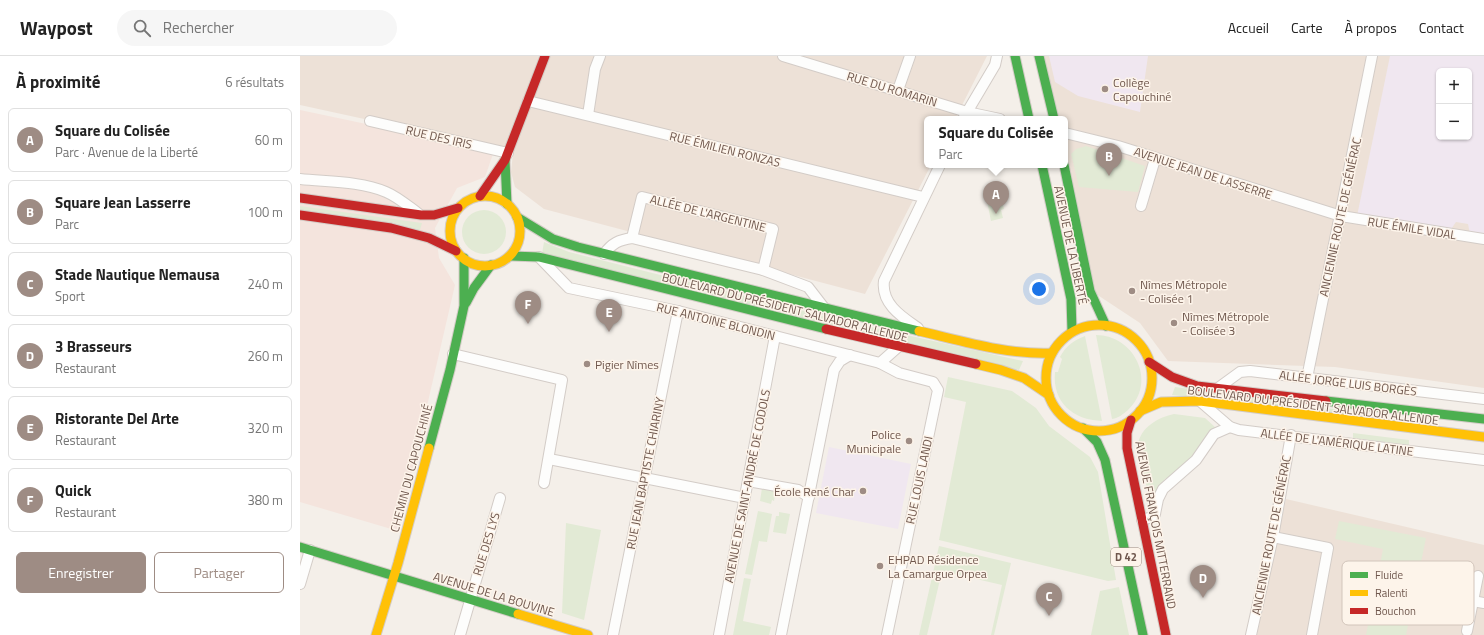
<!DOCTYPE html>
<html lang="fr">
<meta charset="utf-8">
<style>
:root{--surface:#fff;--page:#f6f6f6;--text:#222;--muted:#767676;--line:#e0e0e0;--accent:#9e8c84}
body{margin:0;font-family:"Titillium Web",sans-serif;background:var(--page);color:var(--text)}
.controls{position:absolute;right:12px;top:12px;display:grid;overflow:hidden;border-radius:6px;box-shadow:0 1px 3px #0004}
.controls button{width:36px;height:36px;display:grid;place-items:center;padding:0;border:0;border-bottom:1px solid var(--line);background:var(--surface);color:var(--text);font:20px sans-serif}
.you{position:absolute;left:739px;top:233px;width:14px;height:14px;margin:-10px;border:3px solid #fff;border-radius:50%;background:#1a73e8;box-shadow:0 0 0 6px #1a73e833}
.badge{display:grid;place-items:center;width:26px;height:26px;border-radius:50%;background:var(--accent);color:#fff;font-size:13px;font-weight:700}
.pin{position:absolute;translate:-50% -33px;filter:drop-shadow(0 1px 2px #0008)}
.pin::after{content:'';position:absolute;top:21px;width:14px;height:12px;background:inherit;clip-path:polygon(0 0,100% 0,50% 100%)}
.popup{position:absolute;left:624px;top:60px;width:144px;height:52px;box-sizing:border-box;display:grid;place-content:center;border-radius:6px;background:var(--surface);filter:drop-shadow(0 1px 3px #0005);font-size:13px;white-space:nowrap;color:var(--muted)}
.popup b{font-size:15px;color:var(--text)}
.popup::after{content:'';position:absolute;left:50%;top:100%;margin-left:-8px;border:8px solid transparent;border-top-color:var(--surface)}
.list{margin:0;padding:0;list-style:none}
h2{display:flex;justify-content:space-between;align-items:center;height:52px;margin:0;padding:0 16px;font-size:17px}
h2 small{font-size:13px;font-weight:400;color:var(--muted)}
.list li{display:grid;grid-template-columns:26px 1fr auto;gap:12px;align-items:center;box-sizing:border-box;height:64px;margin:0 8px 8px;padding:0 8px;border:1px solid var(--line);border-radius:6px}
.list b{display:block;font-size:15px;white-space:nowrap}
.list p{margin:0;font-size:13px;white-space:nowrap;color:var(--muted)}
.list em{font-size:13px;font-style:normal;color:var(--muted)}
.actions{display:flex;gap:8px;padding:12px 16px}
.actions a{flex:1;padding:9px 0;border:1px solid var(--accent);border-radius:6px;text-align:center;font-size:14px;color:var(--accent)}
.actions .main{background:var(--accent);color:#fff}
.icon{flex:none;width:22px;height:22px;fill:none;stroke:currentColor;stroke-width:2;stroke-linecap:round;stroke-linejoin:round}
.map{position:relative;flex:none;width:1184px;height:579px;overflow:hidden}
header{display:flex;align-items:center;gap:24px;box-sizing:border-box;height:56px;padding:0 20px;background:var(--surface);border-bottom:1px solid var(--line)}
header strong{font-size:19px}
nav{display:flex;gap:22px;margin-inline-start:auto;font-size:14px}
.search{width:280px;height:36px;background:var(--page);display:flex;align-items:center;gap:10px;box-sizing:border-box;padding:0 14px;border-radius:22px;color:var(--muted);font-size:15px}
main{display:flex}
aside{flex:1;background:var(--surface)}
.map>svg:first-child{display:block}
</style>
<header>
<strong>Waypost</strong>
<div class="search"><svg class="icon" aria-label="search" viewBox="0 0 24 24"><circle cx="10" cy="10" r="6"/><path d="M15 15l6 6"/></svg>Rechercher</div>
<nav><a>Accueil</a><a>Carte</a><a>À propos</a><a>Contact</a></nav>
</header>
<main>
<aside>
<h2>À proximité<small>6 résultats</small></h2>
<ul class="list">
<li><span class="badge">A</span><div><b>Square du Colisée</b><p>Parc · Avenue de la Liberté</p></div><em>60 m</em></li>
<li><span class="badge">B</span><div><b>Square Jean Lasserre</b><p>Parc</p></div><em>100 m</em></li>
<li><span class="badge">C</span><div><b>Stade Nautique Nemausa</b><p>Sport</p></div><em>240 m</em></li>
<li><span class="badge">D</span><div><b>3 Brasseurs</b><p>Restaurant</p></div><em>260 m</em></li>
<li><span class="badge">E</span><div><b>Ristorante Del Arte</b><p>Restaurant</p></div><em>320 m</em></li>
<li><span class="badge">F</span><div><b>Quick</b><p>Restaurant</p></div><em>380 m</em></li>
</ul>
<div class="actions"><a class="main">Enregistrer</a><a>Partager</a></div>
</aside>
<div class="map">
<svg width="1184" height="579" viewBox="0 0 1184 579">
<rect width="100%" height="100%" fill="#f4efe9"/>
<g fill="#ede1d7" fill-rule="evenodd">
<path d="M0,0h687l-32,63h-28v46h4l-66,129 -321,-85 -29,-22 -4,-15 2,-19 -20,-6 -193,-42z"/>
<path d="M744,0h440v332l-149,-21 -167,-6 -28,-38 -47,-31 -28,-134v-39h-8zM1139,15h30v66h-30z"/>
<path d="M986,443l198,46v90h-227z"/>
</g>
<path fill="#f4e4dd" d="M0,54l194,41 -9,26 -28,11 -22,40 4,30 16,27 -57,246 -98,-29z"/>
<g fill="#f0e7f0" fill-rule="evenodd">
<path d="M749,0h99l-8,56 -62,-16 -23,-14z"/>
<path d="M1090,0h94v181l-14,-3 -2,-10 -12,-2 -7,10 -92,-16zM1139,15h30v66h-30z"/>
<path d="M529,391l82,17 -13,65 -82,-16z"/>
</g>
<g fill="#e2ead5">
<path d="M786,90l59,20 -7,26 -59,-5 -8,-33 5,-5z"/>
<path d="M699,143v1h3l2,9 -3,1 2,8 -12,3 -4,-20z"/>
<path d="M0,150l14,2 108,15 -2,7 -120,-19z"/>
<circle cx="184" cy="176" r="22"/>
<path d="M244,186l25,10 127,32 -2,8 -152,-38z"/>
<path d="M414,232l134,34 -2,8 -134,-34z"/>
<path d="M562,269l161,36 -4,9 -159,-37z"/>
<path d="M796,279c38,0 62,47 32,75 -5,4 -9,8 -16,9z"/>
<path d="M785,280l17,85c-29,-1 -50,-19 -47,-49h3l4,-13 -2,-2c5,-10 14,-17 25,-21z"/>
<path d="M648,321l64,14 24,17 13,18 41,31 8,15 18,108 -8,1 -169,-41 27,-138 -22,-5z"/>
<path d="M875,331l173,24v5l-176,-21z"/>
<path d="M874,358l31,4 11,10 -6,3 -25,36 -20,12 -14,22c-3,-12 -15,-46 -13,-57 3,-17 21,-27 36,-30z"/>
<path d="M1053,377l56,7v5l-56,-7z"/>
<path d="M462,432l14,3 -2,10 -2,-1 -1,4 -11,-3z"/>
<path d="M458,455l14,3 -5,28 -8,-1 -7,34 -7,-1z"/>
<path d="M479,456l11,2 -4,20 -13,-2 3,-16h3z"/>
<path d="M1039,465l87,17 -20,97h-40l17,-86 -48,-10z"/>
<path d="M266,467l35,7 -17,90 -22,-7z"/>
<path d="M639,490l72,17 -17,72h-3l11,-50 -60,-14 -15,64h-8z"/>
<path d="M444,522l7,1 -8,42 28,6 -2,8h-36z"/>
<path d="M819,531l10,48h-38l9,-44z"/>
</g>
<g fill="none" stroke-linecap="round" stroke-linejoin="round">
<defs>
<g id="street">
<path d="M483,0l184,56 33,7"/>
<path d="M598,34l12,-34"/>
<path d="M228,45l395,96"/>
<path d="M288,59l7,-46 5,-13"/>
<path d="M663,63l32,-54 2,-9"/>
<path d="M70,65l138,32"/>
<path d="M765,77l53,13 223,70 143,23"/>
<path d="M0,123c27,3 60,2 86,13 12,5 22,14 33,22"/>
<path d="M841,150l14,-47"/>
<path d="M332,182l10,-41 131,32 -10,41"/>
<path d="M304,198c8,-11 15,-14 28,-16l131,32 45,17 17,22"/>
<path d="M239,201l30,31 109,23 202,52 18,-16"/>
<path d="M618,272c-16,-11 -37,-24 -34,-47l56,-116"/>
<path d="M153,298l109,26 -18,103"/>
<path d="M580,307l19,10 34,9 5,8 -51,245"/>
<path d="M1007,322l65,-322"/>
<path d="M918,332l22,-16 10,-1 234,28"/>
<path d="M901,346l29,25 9,3 245,30"/>
<path d="M249,403l196,39"/>
<path d="M448,425l50,9 11,7"/>
<path d="M842,464l10,-3 3,-3 3,-15 5,-10 33,-29 18,-26 16,-7"/>
<path d="M973,481l55,11 -16,87"/>
<path d="M0,528l10,-34"/>
<path d="M1173,545l11,2"/>
<path d="M1167,575l11,-55"/>
<path d="M160,579l40,-137"/>
<path d="M313,579l65,-324"/>
<path d="M419,579l56,-299"/>
<path d="M481,579l53,-265 6,-9 10,-6"/>
<path d="M951,579l22,-98 18,-102"/>
</g>
<g id="fast">
<path d="M715,0l14,63"/>
<path d="M739,0l15,63"/>
<path d="M205,104l2,44"/>
<path d="M742,109l29,134 1,32"/>
<path d="M764,109l26,126 16,35"/>
<path d="M217,161l36,22 25,8 341,84"/>
<path d="M211,200l28,1 287,72"/>
<path d="M166,247l8,-15 17,-23"/>
<path d="M1026,345l158,18"/>
<path d="M783,372l14,14 8,18 38,175"/>
<path d="M129,392l21,-78 14,-64v-48"/>
<path d="M0,491l218,67"/>
</g>
<g id="slow">
<circle cx="185" cy="175" r="35"/>
<circle cx="799" cy="322" r="53"/>
<path d="M619,275c43,10 88,24 133,22"/>
<path d="M676,308l25,6 23,8 25,17"/>
<path d="M840,355l21,-9 39,-1 284,36"/>
<path d="M218,558l70,21"/>
<path d="M76,579l22,-72 31,-115"/>
</g>
<g id="jam">
<path d="M180,140l25,-36 40,-104"/>
<path d="M0,142l121,17h13l24,-7"/>
<path d="M0,159l91,13 38,10 27,13"/>
<path d="M526,273l150,35"/>
<path d="M849,306l23,15 25,9 129,15"/>
<path d="M831,364l-4,13v15l39,187"/>
</g>
</defs>
<use href="#street" stroke="#d3ccc7" stroke-width="12"/>
<use href="#fast" stroke="#d3ccc6" stroke-width="11"/>
<use href="#slow" stroke="#d3ccc6" stroke-width="11"/>
<use href="#jam" stroke="#d3ccc6" stroke-width="11"/>
<use href="#street" stroke="#fdfdfc" stroke-width="10"/>
<use href="#fast" stroke="#4caf50" stroke-width="9"/>
<use href="#slow" stroke="#ffc107" stroke-width="9"/>
<use href="#jam" stroke="#c62828" stroke-width="9"/>
</g>
<g fill="#9e8c84" stroke="#fdf4ea" stroke-width="1.5">
<circle cx="805" cy="33" r="4"/>
<circle cx="832" cy="235" r="4"/>
<circle cx="874" cy="267" r="4"/>
<circle cx="287" cy="308" r="4"/>
<circle cx="609" cy="385" r="4"/>
<circle cx="563" cy="435" r="4"/>
<circle cx="580" cy="510" r="4"/>
</g>
<g text-anchor="middle" dominant-baseline="central" stroke-width="3" stroke-linejoin="round" paint-order="stroke">
<rect fill="#fdf4ea" stroke="#9a867c" stroke-width="1" x="811" y="492" width="30" height="18" rx="3"/>
<g font-size="11" font-weight="bold" fill="#6f574d">
<text x="826" y="501">D 42</text>
</g>
<g font-size="12" fill="#6f574d" stroke="#fdf4ea" text-anchor="start">
<text x="813" y="26">Collège<tspan x="813" dy="14">Capouchiné</tspan></text>
<text x="840" y="228">Nîmes Métropole<tspan x="840" dy="14">- Colisée 1</tspan></text>
<text x="882" y="260">Nîmes Métropole<tspan x="882" dy="14">- Colisée 3</tspan></text>
<text x="295" y="308">Pigier Nîmes</text>
<text x="601" y="378" text-anchor="end">Police<tspan x="601" dy="14">Municipale</tspan></text>
<text x="555" y="435" text-anchor="end">École René Char</text>
<text x="588" y="503">EHPAD Résidence<tspan x="588" dy="14">La Camargue Orpea</tspan></text>
</g>
<g font-size="12" fill="#6f574d" stroke="#fdf4ea">
<text transform="translate(592 33) rotate(17)">RUE DU ROMARIN</text>
<text transform="translate(139 81) rotate(13)">RUE DES IRIS</text>
<text transform="translate(425 93) rotate(14)">RUE ÉMILIEN RONZAS</text>
<text transform="translate(903 117) rotate(18)">AVENUE JEAN DE LASSERRE</text>
<text transform="translate(408 157) rotate(14)">ALLÉE DE L'ARGENTINE</text>
<text transform="translate(1040 161) rotate(-78)">ANCIENNE ROUTE DE GÉNÉRAC</text>
<text transform="translate(1112 172) rotate(9)">RUE ÉMILE VIDAL</text>
<text transform="translate(771 189) rotate(78)">AVENUE DE LA LIBERTÉ</text>
<text transform="translate(485 251) rotate(14)">BOULEVARD DU PRÉSIDENT SALVADOR ALLENDE</text>
<text transform="translate(416 265) rotate(14)">RUE ANTOINE BLONDIN</text>
<text transform="translate(1048 327) rotate(7)">ALLÉE JORGE LUIS BORGÈS</text>
<text transform="translate(1013 349) rotate(7)">BOULEVARD DU PRÉSIDENT SALVADOR ALLENDE</text>
<text transform="translate(1037 386) rotate(7)">ALLÉE DE L'AMÉRIQUE LATINE</text>
<text transform="translate(111 412) rotate(-75)">CHEMIN DU CAPOUCHINÉ</text>
<text transform="translate(345 417) rotate(-79)">RUE JEAN BAPTISTE CHIARINY</text>
<text transform="translate(619 424) rotate(-78)">RUE LOUIS LANDI</text>
<text transform="translate(447 430) rotate(-79)">AVENUE DE SAINT-ANDRÉ DE CODOLS</text>
<text transform="translate(856 469) rotate(79)">AVENUE FRANÇOIS MITTERRAND</text>
<text transform="translate(971 479) rotate(-79)">ANCIENNE ROUTE DE GÉNÉRAC</text>
<text transform="translate(186 488) rotate(-73)">RUE DES LYS</text>
<text transform="translate(194 538) rotate(17)">AVENUE DE LA BOUVINE</text>
</g>
</g>
<rect x="1042" y="505" width="132" height="64" rx="6" fill="#fdf4ea" stroke="#d2c5bb" stroke-width="1"/>
<rect x="1050" y="516" width="18" height="6" fill="#4caf50"/>
<rect x="1050" y="534" width="18" height="6" fill="#ffc107"/>
<rect x="1050" y="552" width="18" height="6" fill="#c62828"/>
<g font-size="11" fill="#6f574d">
<text x="1075" y="523">Fluide</text>
<text x="1075" y="541">Ralenti</text>
<text x="1075" y="559">Bouchon</text>
</g>
</svg>
<div class="controls">
<button>+</button>
<button>−</button>
</div>
<div class="you"></div>
<div class="pin badge" style="left:696px;top:158px">A</div>
<div class="popup"><b>Square du Colisée</b>Parc</div>
<div class="pin badge" style="left:809px;top:120px">B</div>
<div class="pin badge" style="left:749px;top:560px">C</div>
<div class="pin badge" style="left:903px;top:542px">D</div>
<div class="pin badge" style="left:309px;top:276px">E</div>
<div class="pin badge" style="left:228px;top:268px">F</div>
</div>
</main>
